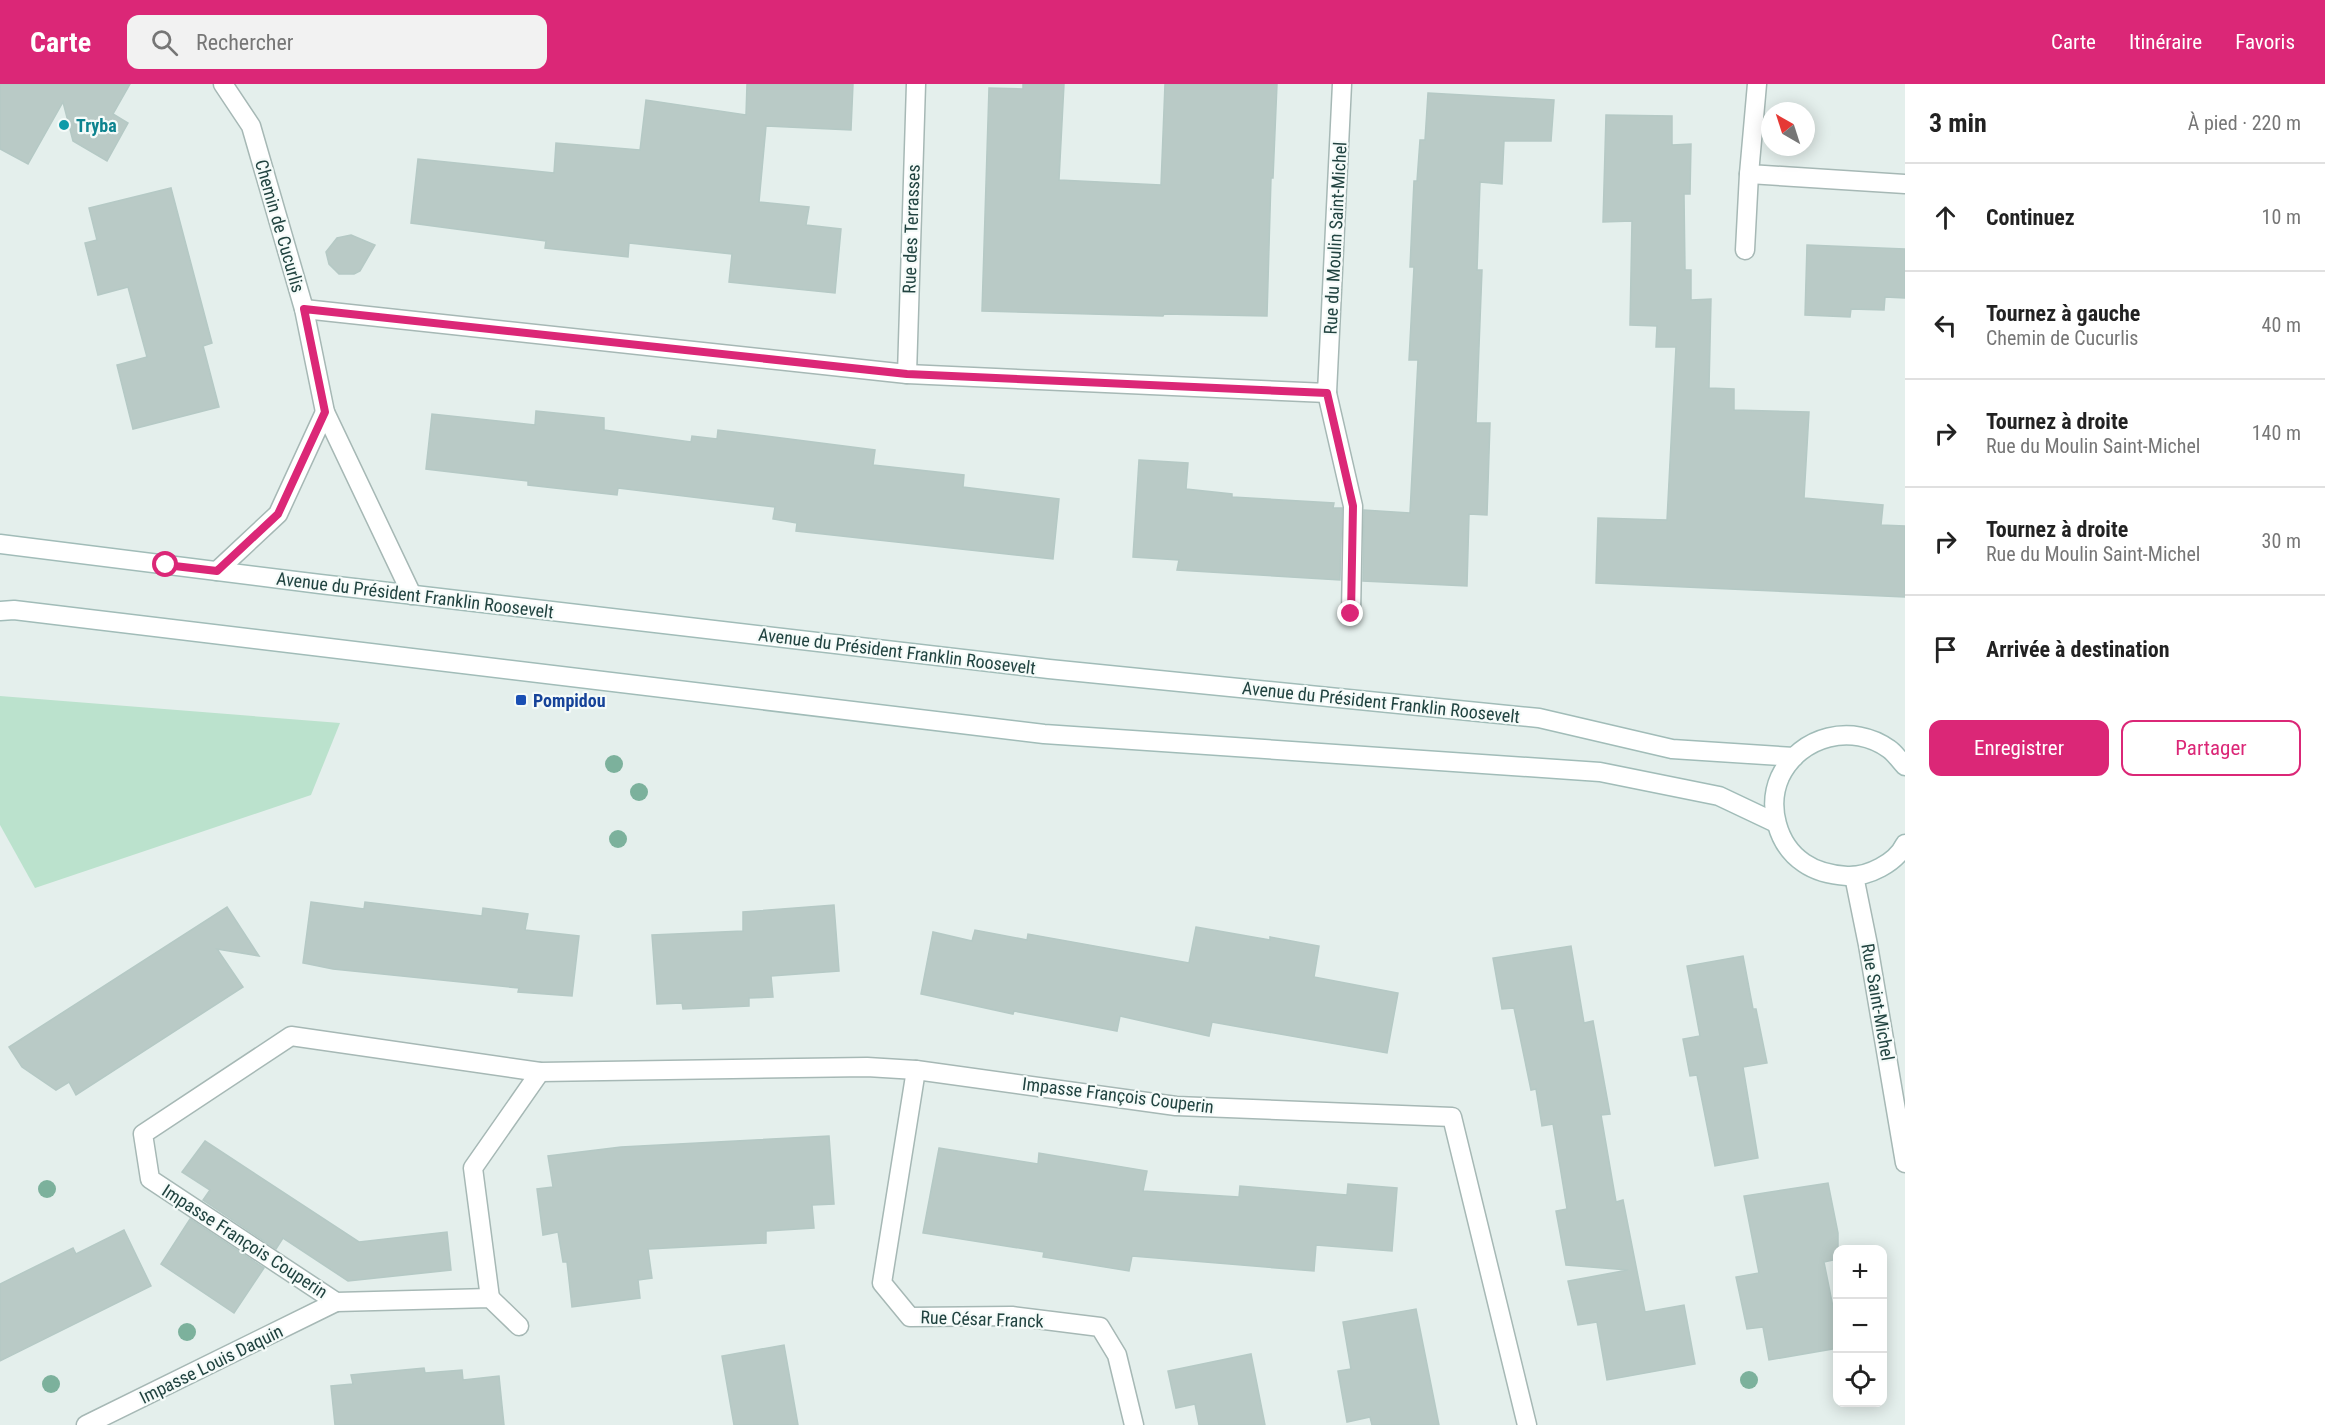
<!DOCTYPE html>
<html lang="fr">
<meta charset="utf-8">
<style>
:root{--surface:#fff;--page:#f2f2f2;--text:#222;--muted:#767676;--line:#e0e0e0;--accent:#db2777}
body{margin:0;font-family:"Roboto Condensed",sans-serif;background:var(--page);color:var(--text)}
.controls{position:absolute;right:18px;bottom:18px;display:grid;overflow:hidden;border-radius:12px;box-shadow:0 3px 15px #0003}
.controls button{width:54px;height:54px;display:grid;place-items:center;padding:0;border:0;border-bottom:2px solid var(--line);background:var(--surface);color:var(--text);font:30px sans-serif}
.compass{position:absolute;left:1761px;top:18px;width:54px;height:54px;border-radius:50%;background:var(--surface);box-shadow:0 3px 15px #0003;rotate:321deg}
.stop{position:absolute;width:18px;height:18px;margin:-14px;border:4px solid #db2777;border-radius:50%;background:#fff}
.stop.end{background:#db2777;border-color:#fff;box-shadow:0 2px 6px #0008}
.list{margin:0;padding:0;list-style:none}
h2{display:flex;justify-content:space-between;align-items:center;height:78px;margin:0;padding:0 24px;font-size:26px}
h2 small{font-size:20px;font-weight:400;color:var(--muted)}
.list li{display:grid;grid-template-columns:39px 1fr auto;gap:18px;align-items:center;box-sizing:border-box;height:108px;padding:0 24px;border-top:2px solid var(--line)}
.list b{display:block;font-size:22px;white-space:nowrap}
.list p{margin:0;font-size:20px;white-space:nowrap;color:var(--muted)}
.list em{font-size:20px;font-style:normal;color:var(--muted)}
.actions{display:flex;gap:12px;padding:18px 24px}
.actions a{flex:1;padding:14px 0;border:2px solid var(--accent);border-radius:12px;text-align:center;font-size:21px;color:var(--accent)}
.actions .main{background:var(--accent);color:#fff}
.icon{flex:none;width:33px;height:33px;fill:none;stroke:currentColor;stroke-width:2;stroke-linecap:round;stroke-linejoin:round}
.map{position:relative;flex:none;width:1905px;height:1341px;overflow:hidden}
header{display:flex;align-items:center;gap:36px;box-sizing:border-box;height:84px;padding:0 30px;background:var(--accent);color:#fff}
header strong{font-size:28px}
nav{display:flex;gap:33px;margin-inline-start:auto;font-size:21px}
.search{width:420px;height:54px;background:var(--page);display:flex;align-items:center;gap:15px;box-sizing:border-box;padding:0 21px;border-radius:12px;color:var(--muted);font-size:22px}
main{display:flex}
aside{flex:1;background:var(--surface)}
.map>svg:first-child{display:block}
</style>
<header>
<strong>Carte</strong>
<div class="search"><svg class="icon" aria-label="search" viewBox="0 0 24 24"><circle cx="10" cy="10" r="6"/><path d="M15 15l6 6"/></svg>Rechercher</div>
<nav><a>Carte</a><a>Itinéraire</a><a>Favoris</a></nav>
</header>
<main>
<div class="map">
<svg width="1905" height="1341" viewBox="0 0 1905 1341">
<rect width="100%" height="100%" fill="#e4efec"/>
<path fill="#bbe2cd" d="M0,612l340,27 -29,72 -276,93 -35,-63z"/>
<g fill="#b9cac6" stroke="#b5c9c5" stroke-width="1.5">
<path d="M0,0h130l-17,30 15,9 -21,38 -34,-20 -10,-39 -35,62 -28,-15z"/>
<path d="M747,0h106l-2,46 -85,-4 -7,76 50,5 -3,18 35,4 -6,64 -106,-11 3,-28 -103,-11 -1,14 -83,-9 1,-7 -135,-18 7,-64 136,14 2,-30 84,7 6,-50 100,15z"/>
<path d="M1023,0h41l-5,96 102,5 4,-101h112l-4,94h-2l-4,138 -103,-2 -1,2 -181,-5 7,-223 34,1z"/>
<path d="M1428,9l126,7 -3,41h-47l-2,43 -22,-2 -3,88h5l-6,153h14l-3,92 -18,-1 -2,72 -104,-5 1,-71 46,3 8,-153h-9l5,-93h-4l4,-86h3l3,-41h5z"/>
<path d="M1606,31l66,1v29l19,-1 -1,50h-6l1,76h6v30l20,-1 -2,89 25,1v21l75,2 -5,86 79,7 -2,20 24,1v71l-309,-14 2,-65 69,2 9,-173h-20l1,-21 -27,-1 2,-104 -29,1z"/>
<path d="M171,104l41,155 -9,3 16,61 -86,22 -16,-64 30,-8 -19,-70 -30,8 -13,-52 12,-3 -8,-32z"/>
<path d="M351,151l24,10 -15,26 -6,3h-15l-10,-10 -3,-12 11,-14z"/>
<path d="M1807,161l98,4v49l-20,-1 -1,13 -33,-1 -1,8 -45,-2z"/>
<path d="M536,327l68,7v12l87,12 1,-6 25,3 1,-9 157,20 -2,15 91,10 -1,12 96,12 -6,60 -257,-28 1,-8 -24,-4 2,-12 -157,-19 -1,7 -89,-10v-4l-102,-12 6,-55 103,11z"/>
<path d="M1139,376l49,3 -2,26 46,5v3l102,6 -1,5h9l-2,72 -163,-10 2,-10 -46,-3z"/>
<path d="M311,818l53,7 1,-7 117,14 1,-8 45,6 -3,16 54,6 -7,60 -54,-4 1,-4 -186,-19 -30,-6z"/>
<path d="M834,821l5,66 -68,5 2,21 -24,1v8l-66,3 -1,-6 -25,1 -5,-69 91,-4v-19z"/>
<path d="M227,823l32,49 -42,-7 26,38 -167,108 -7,-13 -13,8 -34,-23 -13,-20z"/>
<path d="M1196,843l74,13v-3l49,9 -5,31 84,16 -11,60 -175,-31 -3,14 -89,-20 -3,15 -103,-20 -1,3 -92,-20 12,-62 39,9 3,-11 52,10 1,-6 161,29z"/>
<path d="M1571,862l13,77 9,-2 17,93 -9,1 15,87 7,-2 22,112 39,-7 11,59 -88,16 -10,-58 -19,3 -10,-44 60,-11 -62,-5 -10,-54 11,-2 -14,-85 -11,2 -6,-37 -5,1 -17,-82 -12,1 -9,-51z"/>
<path d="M1743,872l10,53h3l11,54 -24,4 15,91 -43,8 -18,-91 -7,1 -7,-37 17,-3 -13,-70z"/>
<path d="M829,1052l5,68 -22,1 2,23 -48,3v12l-118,6 4,29 -14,2 2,18 -68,9 -5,-45h-4l-5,-30 -15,3 -6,-46 16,-2 -5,-31 73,-9z"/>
<path d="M205,1057l154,101 88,-10 4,38 -103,11 -65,-43 -7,11 -73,-49 7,-10 -28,-18z"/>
<path d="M939,1064l99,16 1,-11 108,18 -4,20 96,6 1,-11 107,9 1,-11 49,4 -5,63 -76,-6 -2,26 -182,-15 -3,15 -86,-14 1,-5 -121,-19z"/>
<path d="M1828,1099l10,50v26l-14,3 14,70v16l-69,12 -6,-33 -16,2 -11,-52 23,-4 -15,-77z"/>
<path d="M190,1135l74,49 -30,45 -73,-49z"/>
<path d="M124,1146l27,56 -151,75v-77l73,-36 3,6z"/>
<path d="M1416,1225l23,116h-67l-2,-8 -23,5 -9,-51 13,-2 -8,-47z"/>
<path d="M784,1261l14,80h-64l-12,-69z"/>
<path d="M1251,1270l14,71h-66l-4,-21 -19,4 -8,-37z"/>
<path d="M424,1284l1,5 37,-3 1,10 36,-4 5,49h-169l-4,-39 22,-2 -2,-9z"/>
</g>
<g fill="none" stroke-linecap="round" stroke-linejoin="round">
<defs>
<path id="service" d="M1327,309l26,113 -2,108"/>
<g id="minor">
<path d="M223,0l28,42 53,183 21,103 87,183"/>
<path d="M1757,0l-8,90 156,10"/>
<path d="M1745,166l4,-76"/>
<path d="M304,225l603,65 420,19 15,-309"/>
<path d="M907,290l9,-290"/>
<path d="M217,487l61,-57 47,-102"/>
<path d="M1854,792l14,69 37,218"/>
<path d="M916,986l-34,213 28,34 102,-1 88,11 17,28 17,70"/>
<path d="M490,1214l-17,-130 67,-96"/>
<path d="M519,1242l-29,-28 -154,4 -186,-123 -7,-45 148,-98 249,36 327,-5 49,3 260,36 276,11 75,308"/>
<path d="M86,1341l250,-123"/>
</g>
<g id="secondary">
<path d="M0,460l320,40 729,85 490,49 133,31 122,8"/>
<path d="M0,527l14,-1 1030,124 556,38 119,24 57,27"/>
<path d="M1905,682c-5,-5 -10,-13 -16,-17 -36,-26 -89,-14 -109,28 -13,29 -3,68 24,86 13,9 28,12 43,13 21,1 49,-13 58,-32"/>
</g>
</defs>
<use href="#service" stroke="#a6b8b5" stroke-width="21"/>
<use href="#minor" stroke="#a6b8b5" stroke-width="21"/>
<use href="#secondary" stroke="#a1bcb8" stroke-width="21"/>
<use href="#service" stroke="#fff" stroke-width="18"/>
<use href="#minor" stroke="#fff" stroke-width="18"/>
<use href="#secondary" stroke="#fff" stroke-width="18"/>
</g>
<g fill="#7cb19c">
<circle cx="614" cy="680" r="9"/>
<circle cx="639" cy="708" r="9"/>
<circle cx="618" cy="755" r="9"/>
<circle cx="47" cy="1105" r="9"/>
<circle cx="187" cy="1248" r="9"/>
<circle cx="1749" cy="1296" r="9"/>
<circle cx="51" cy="1300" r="9"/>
</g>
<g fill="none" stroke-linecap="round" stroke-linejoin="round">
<path stroke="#db2777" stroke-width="8" d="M166,481l51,6 61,-57 47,-102 -21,-103 603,65 420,19 26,113 -2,108"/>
</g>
<circle fill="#0f9aa8" stroke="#f5fbf9" stroke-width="2" cx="64" cy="41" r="6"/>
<rect fill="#1a4fb4" stroke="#f5fbf9" stroke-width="2" x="515" y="610" width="12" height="12" rx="3"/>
<g text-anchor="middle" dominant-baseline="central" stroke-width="4.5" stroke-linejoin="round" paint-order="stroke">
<g font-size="18" font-weight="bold" fill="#0d838f" stroke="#f5fbf9" text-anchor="start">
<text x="76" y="41">Tryba</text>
</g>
<g font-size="18" fill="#214340" stroke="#f5fbf9">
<text transform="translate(280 142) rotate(74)">Chemin de Cucurlis</text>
<text transform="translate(911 145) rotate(-88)">Rue des Terrasses</text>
<text transform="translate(1335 154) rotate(-87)">Rue du Moulin Saint-Michel</text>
<text transform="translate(415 511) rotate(7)">Avenue du Président Franklin Roosevelt</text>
<text transform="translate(897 567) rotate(7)">Avenue du Président Franklin Roosevelt</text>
<text transform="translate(1381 618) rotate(6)">Avenue du Président Franklin Roosevelt</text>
<text transform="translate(1878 918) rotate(80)">Rue Saint-Michel</text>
<text transform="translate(1118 1011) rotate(7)">Impasse François Couperin</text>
<text transform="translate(245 1157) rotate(33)">Impasse François Couperin</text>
<text transform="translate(982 1235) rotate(2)">Rue César Franck</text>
<text transform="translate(211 1280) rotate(-26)">Impasse Louis Daquin</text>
</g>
<g font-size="18" font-weight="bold" fill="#164399" stroke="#f5fbf9" text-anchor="start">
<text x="533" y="616">Pompidou</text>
</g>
</g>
</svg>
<div class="controls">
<button>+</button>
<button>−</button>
<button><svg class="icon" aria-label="locate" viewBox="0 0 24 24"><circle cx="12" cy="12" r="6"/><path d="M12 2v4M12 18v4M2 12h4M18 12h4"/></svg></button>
</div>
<svg class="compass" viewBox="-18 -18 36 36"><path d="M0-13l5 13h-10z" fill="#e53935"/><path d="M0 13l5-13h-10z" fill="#767676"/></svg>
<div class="stop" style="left:166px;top:481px"></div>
<div class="stop end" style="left:1351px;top:530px"></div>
</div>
<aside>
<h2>3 min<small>À pied · 220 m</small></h2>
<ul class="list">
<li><svg class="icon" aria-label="ahead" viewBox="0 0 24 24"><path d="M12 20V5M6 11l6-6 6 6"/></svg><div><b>Continuez</b></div><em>10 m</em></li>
<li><svg class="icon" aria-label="left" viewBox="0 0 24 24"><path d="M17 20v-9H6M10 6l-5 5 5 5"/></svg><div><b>Tournez à gauche</b><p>Chemin de Cucurlis</p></div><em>40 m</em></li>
<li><svg class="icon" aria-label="right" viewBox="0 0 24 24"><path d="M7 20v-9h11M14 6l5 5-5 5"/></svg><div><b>Tournez à droite</b><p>Rue du Moulin Saint-Michel</p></div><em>140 m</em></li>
<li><svg class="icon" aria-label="right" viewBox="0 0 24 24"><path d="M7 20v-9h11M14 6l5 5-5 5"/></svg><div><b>Tournez à droite</b><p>Rue du Moulin Saint-Michel</p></div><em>30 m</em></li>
<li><svg class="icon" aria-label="arrive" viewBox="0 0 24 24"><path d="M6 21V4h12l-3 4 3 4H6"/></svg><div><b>Arrivée à destination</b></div></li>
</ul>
<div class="actions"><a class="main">Enregistrer</a><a>Partager</a></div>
</aside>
</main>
